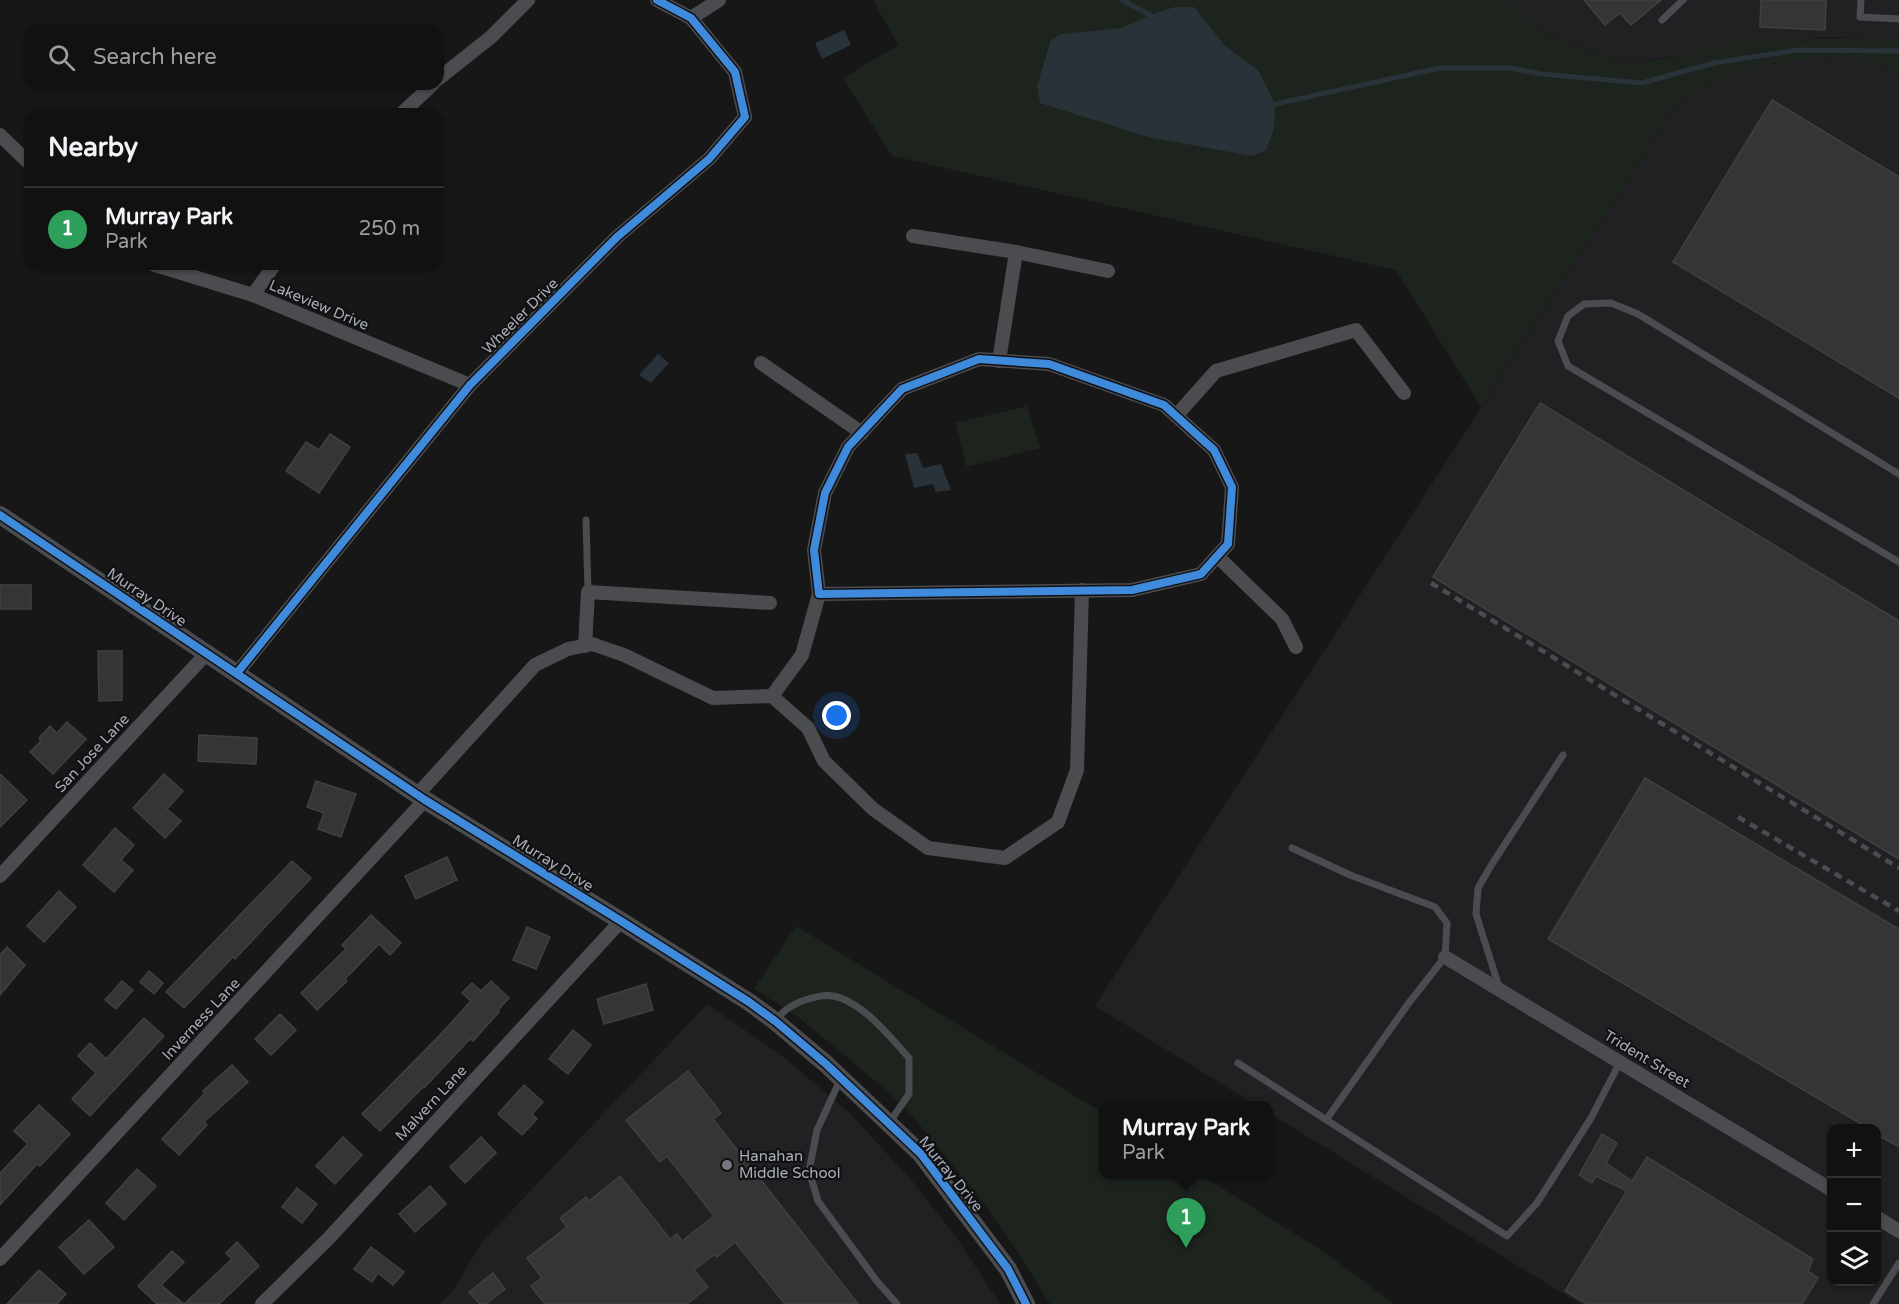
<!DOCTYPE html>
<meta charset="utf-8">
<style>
:root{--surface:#111;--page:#1a1a1a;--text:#f1f3f6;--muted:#9c9d9f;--line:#303131;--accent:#db2777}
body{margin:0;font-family:"Varela Round",sans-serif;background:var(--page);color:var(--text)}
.controls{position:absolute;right:18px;bottom:18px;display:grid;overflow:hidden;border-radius:12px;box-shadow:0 2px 4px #0004}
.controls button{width:54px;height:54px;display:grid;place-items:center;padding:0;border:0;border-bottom:2px solid var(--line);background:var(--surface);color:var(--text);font:30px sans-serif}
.you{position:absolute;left:837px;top:716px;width:21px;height:21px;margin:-15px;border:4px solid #fff;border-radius:50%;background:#1a73e8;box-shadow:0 0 0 9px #1a73e833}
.badge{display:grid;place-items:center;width:39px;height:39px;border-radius:50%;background:var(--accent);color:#fff;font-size:20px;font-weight:700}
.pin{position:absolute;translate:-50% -50px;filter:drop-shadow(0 2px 3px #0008)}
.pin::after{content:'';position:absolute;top:32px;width:21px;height:18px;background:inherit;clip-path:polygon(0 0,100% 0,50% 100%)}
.popup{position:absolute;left:1099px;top:1101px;width:174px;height:78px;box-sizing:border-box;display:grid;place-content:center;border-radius:12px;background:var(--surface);filter:drop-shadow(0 2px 4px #0005);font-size:20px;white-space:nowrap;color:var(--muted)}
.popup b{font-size:22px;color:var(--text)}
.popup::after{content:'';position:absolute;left:50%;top:100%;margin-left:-12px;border:12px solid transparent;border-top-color:var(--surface)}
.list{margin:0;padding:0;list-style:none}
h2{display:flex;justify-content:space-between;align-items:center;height:78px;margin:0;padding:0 24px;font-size:26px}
h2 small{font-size:20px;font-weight:400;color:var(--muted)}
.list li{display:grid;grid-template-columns:39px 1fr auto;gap:18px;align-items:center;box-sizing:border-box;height:84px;padding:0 24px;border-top:2px solid var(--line)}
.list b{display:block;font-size:22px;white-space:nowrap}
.list p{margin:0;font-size:20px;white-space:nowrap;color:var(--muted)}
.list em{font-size:20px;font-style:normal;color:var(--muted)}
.icon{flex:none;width:33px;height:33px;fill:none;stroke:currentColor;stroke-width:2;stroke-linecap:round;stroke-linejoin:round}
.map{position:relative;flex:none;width:1899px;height:1304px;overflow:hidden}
.search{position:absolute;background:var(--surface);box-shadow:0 2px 4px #0004;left:24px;top:24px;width:420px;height:66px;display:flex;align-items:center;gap:15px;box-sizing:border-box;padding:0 21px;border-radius:18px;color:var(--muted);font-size:22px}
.panel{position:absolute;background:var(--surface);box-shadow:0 2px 4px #0004;left:24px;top:108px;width:420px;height:162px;border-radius:18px}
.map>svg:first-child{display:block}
</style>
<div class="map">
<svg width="1899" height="1304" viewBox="0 0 1899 1304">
<rect width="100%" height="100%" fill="#171717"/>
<g fill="#212123" fill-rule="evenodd">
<path d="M1510,0h389v38l-74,-1 -201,26 -39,-14 -47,-20z"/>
<path d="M1816,58l45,1 38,14v1231h-319l-311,-191 -1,-7 -12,-1 -161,-99 580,-899 38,-27 60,-16zM1832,1128h44v154h-44z"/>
<path d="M707,1004l74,51 68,57 65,71 42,54 44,67h-561l14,-13 29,-49z"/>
</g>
<g fill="#1d241e">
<path d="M873,0h637l28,29 46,20 40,14 46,-5 67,-17 139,-4 23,1v35l-38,-14 -45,-1 -43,6 -60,16 -38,27 -194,300 -85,-137 -504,-114 -49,-78 55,-33z"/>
<path d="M1027,406l13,42 -73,19 -12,-44z"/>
<path d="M796,926l307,187 1,61 97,1 123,77 70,52h-344l-33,-53 -35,-50 -72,-88 -25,-24 -88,-73 -43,-27z"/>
</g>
<g fill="#2a3239">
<path d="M1175,7h19l31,39 33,24 17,34 -1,25 -8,21 -14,6 -104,-19 -108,-34 -3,-17 14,-46 11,-6 60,-6 28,-13z"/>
<path d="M844,30l7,15 -29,14 -7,-16z"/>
<path d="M658,354l11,9 -18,20 -12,-8z"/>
<path d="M917,453l6,15 18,-4 10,26 -15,2 -3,-8 -19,4 -9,-34z"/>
</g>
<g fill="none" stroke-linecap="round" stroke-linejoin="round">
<g stroke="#2a3239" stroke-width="5">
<path d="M1122,0l28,15"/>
<path d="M1275,104l165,-36h69l33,6 100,9 72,-20 83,-13 102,1"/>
</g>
</g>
<g fill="#353536" stroke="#3f4043" stroke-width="1.5">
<path d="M1584,0h77l-30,25 -11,-12 -15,12z"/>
<path d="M1761,0h65l-1,30 -65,-3z"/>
<path d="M1772,100l127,77v221l-226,-136z"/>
<path d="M1540,403l359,218v238l-466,-282z"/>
<path d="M330,434l20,13 -31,46 -33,-22 20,-29 13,8z"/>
<rect x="0" y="585" width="31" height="24"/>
<path d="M98,651h24v49l-23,1z"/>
<path d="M67,722l19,17 -33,35 -23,-22 11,-11 -2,-3 11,-12 7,7z"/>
<path d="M199,735l58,3 -1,26 -58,-3z"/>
<path d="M0,774l27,26 -27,27z"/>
<path d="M164,774l19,17 -16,18 14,12 -16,17 -32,-30z"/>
<path d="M1645,778l254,151v218l-23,-13v-6h-8l-320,-189z"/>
<path d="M316,781l40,13 -15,43 -23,-8 6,-16 -17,-6z"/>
<path d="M115,828l19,17 -13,15 12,10 -19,22 -31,-27z"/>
<path d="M447,857l10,23 -41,19 -11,-23z"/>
<path d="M292,861l19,17 -76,81 -2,-2 -49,51 -18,-16z"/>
<path d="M59,891l17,16 -32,35 -17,-16z"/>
<path d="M371,915l30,28 -11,12 -11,-11 -34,35 2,2 -30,29 -16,-17 45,-44 -4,-4z"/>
<path d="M527,927l23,10 -14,32 -23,-9z"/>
<path d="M7,947l18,18 -25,30v-40z"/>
<path d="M149,971l14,12 -9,11 -14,-12z"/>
<path d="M122,981l11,9 -17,19 -11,-9z"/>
<path d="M491,981l18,17 -11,12 1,2 -26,29 -3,-2 -46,49 -1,-1 -43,44 -18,-17 78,-79 31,-34 -9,-8 10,-10 9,8z"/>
<path d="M646,984l7,26 -49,14 -7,-25z"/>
<path d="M280,1014l16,16 -25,25 -16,-16z"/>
<path d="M144,1018l20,18 -74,80 -18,-17 24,-26 -18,-17 12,-13 16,16z"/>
<path d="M573,1030l18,15 -23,29 -19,-15z"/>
<path d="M232,1065l16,17 -44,40 3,3 -28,30 -17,-16 43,-46 -2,-2z"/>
<path d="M688,1071l33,42 -8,6 145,185h-73l-50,-62 -18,15 -2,-3 -21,16 14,17 -21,17h-142l-14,-18 11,-8 -15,-20 40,-31 -7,-9 26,-21 3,4 31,-25 50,63 7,-5 5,7 32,-25 -47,-60 -7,6 -34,-42z"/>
<path d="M524,1085l19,17 -11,12 5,5 -15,16 -24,-21z"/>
<path d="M39,1105l31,29 -30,32 -3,-2 -37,41v-32l28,-29 -14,-13z"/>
<path d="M1602,1134l15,9 -11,20 26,18 15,-24 166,102 -5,12 10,7 -16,26h-215l-22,-13 62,-100 -31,-15 -4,7 -13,-8z"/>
<path d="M343,1137l19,18 -27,29 -19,-18z"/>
<path d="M481,1137l15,16 -31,30 -15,-16z"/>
<path d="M137,1169l19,17 -32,34 -18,-17z"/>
<path d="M430,1186l16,18 -31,28 -16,-18z"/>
<path d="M297,1188l20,16 -15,19 -20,-16z"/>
<path d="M89,1220l25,27 -30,27 -25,-27z"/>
<path d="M237,1242l22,24 -40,38h-62l-19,-18 34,-35 12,11 -23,23 23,19 48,-45 -6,-6z"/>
<path d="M371,1247l33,25 -11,13 -15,-12 -6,9 -18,-13z"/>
<path d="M39,1270l27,24 -9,10h-50z"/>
<path d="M493,1273l12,16 -19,15h-6l-11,-12z"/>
</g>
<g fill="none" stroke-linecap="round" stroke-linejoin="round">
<g stroke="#4b4c50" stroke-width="7">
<path d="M1861,0l-1,17 39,2"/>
<path d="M1662,20l21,-20"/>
<path d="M1899,474l-261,-160 -27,-11 -27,1 -16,12 -10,25 10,25 331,196"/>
<path d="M586,520l2,72"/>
<path d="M1292,848l58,27 85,32 12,16 -2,34 -37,47 -82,116"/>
<path d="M1499,987l-23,-73 2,-26 14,-24 71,-109"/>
<path d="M775,1021c9,-11 16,-16 30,-21 9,-3 19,-6 28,-4 29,5 58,42 76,62v36l-20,29"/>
<path d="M1238,1063l269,173 30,-33 54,-85 29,-56"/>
<path d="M840,1080l-23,50 -8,41 9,30 58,79 21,24"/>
<path d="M1873,1304l26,-41"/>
</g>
<g stroke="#4b4c50" stroke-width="14">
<path d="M691,18l28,-18"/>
<path d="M438,79l53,-42 37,-37"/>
<path d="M401,114l32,-30"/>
<path d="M0,135l30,29"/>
<path d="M913,236l103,16"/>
<path d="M152,264l101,31 217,90"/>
<path d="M253,295l22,-31"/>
<path d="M979,359l70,5 115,41 50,45 18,37 -4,57 -27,30 -69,16 -313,4 -5,-44 11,-57 23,-46 54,-58z"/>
<path d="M999,361l17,-109 92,19"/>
<path d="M761,363l101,70"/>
<path d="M1176,416l40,-45 140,-41 48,63"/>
<path d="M1217,556l65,63 14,28"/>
<path d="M585,646l3,-54 182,11"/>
<path d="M237,673l233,-288 147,-148 92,-78 36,-42 -10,-45 -44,-54 -34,-18"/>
<path d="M772,696l30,-41 17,-61"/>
<path d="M417,795l118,-130 33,-16 24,-5 32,11 89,43 59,-2 36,32 16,33 49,48 55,39 77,10 53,-36 19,-52 5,-180"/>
<path d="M0,876l207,-223"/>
<path d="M1445,957l387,233"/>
<path d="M1876,1217l23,14"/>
<path d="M0,1259l425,-459"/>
<path d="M262,1304l67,-66 292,-317"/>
</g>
<path stroke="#4b4c50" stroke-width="18" d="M0,515l425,285 196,121 128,81 26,19 51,43 95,90 87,115 18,35"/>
<g stroke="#4b4c4f" stroke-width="4.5" stroke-dasharray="8 6" stroke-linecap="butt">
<path d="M1431,583l468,285"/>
<path d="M1738,817l161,94"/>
</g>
<defs>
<g id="cycleway">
<path d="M979,359l70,5 115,41 50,45 18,37 -4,57 -27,30 -69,16 -313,4 -5,-44 11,-57 23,-46 54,-58z"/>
<path d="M0,515l425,285 196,121 128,81 26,19 51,43 95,90 87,115 18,35"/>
<path d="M237,673l233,-288 147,-148 92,-78 36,-42 -10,-45 -44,-54 -34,-18"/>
</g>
</defs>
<use href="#cycleway" stroke="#111113" stroke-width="11"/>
<use href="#cycleway" stroke="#408adc" stroke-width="8"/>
</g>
<circle fill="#757880" stroke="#111113" stroke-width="2" cx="727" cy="1165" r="6"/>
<g text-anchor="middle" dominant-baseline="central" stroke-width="4.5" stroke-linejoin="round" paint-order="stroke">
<g font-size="15" fill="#a8adb8" stroke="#111113">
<text transform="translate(319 305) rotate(23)">Lakeview Drive</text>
<text transform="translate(520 316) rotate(-45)">Wheeler Drive</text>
<text transform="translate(147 597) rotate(34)">Murray Drive</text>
<text transform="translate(92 753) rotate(-47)">San Jose Lane</text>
<text transform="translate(553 863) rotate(32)">Murray Drive</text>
<text transform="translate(201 1019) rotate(-47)">Inverness Lane</text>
<text transform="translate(1647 1059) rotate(31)">Trident Street</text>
<text transform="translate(431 1103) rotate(-47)">Malvern Lane</text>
<text transform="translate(951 1174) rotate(51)">Murray Drive</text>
</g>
<g font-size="15" fill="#a8adb8" stroke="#111113" text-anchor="start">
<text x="739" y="1156">Hanahan<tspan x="739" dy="17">Middle School</tspan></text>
</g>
</g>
</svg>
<div class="controls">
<button>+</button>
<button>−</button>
<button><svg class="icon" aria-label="layers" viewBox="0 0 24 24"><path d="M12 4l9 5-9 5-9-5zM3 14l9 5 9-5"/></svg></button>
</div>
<div class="you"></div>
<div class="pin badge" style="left:1186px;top:1248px;background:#2e9e5b">1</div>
<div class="popup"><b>Murray Park</b>Park</div>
<div class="search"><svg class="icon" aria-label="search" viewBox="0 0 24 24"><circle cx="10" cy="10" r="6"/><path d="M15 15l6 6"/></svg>Search here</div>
<section class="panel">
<h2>Nearby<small></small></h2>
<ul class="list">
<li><span class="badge" style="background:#2e9e5b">1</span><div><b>Murray Park</b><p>Park</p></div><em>250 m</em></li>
</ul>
</section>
</div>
